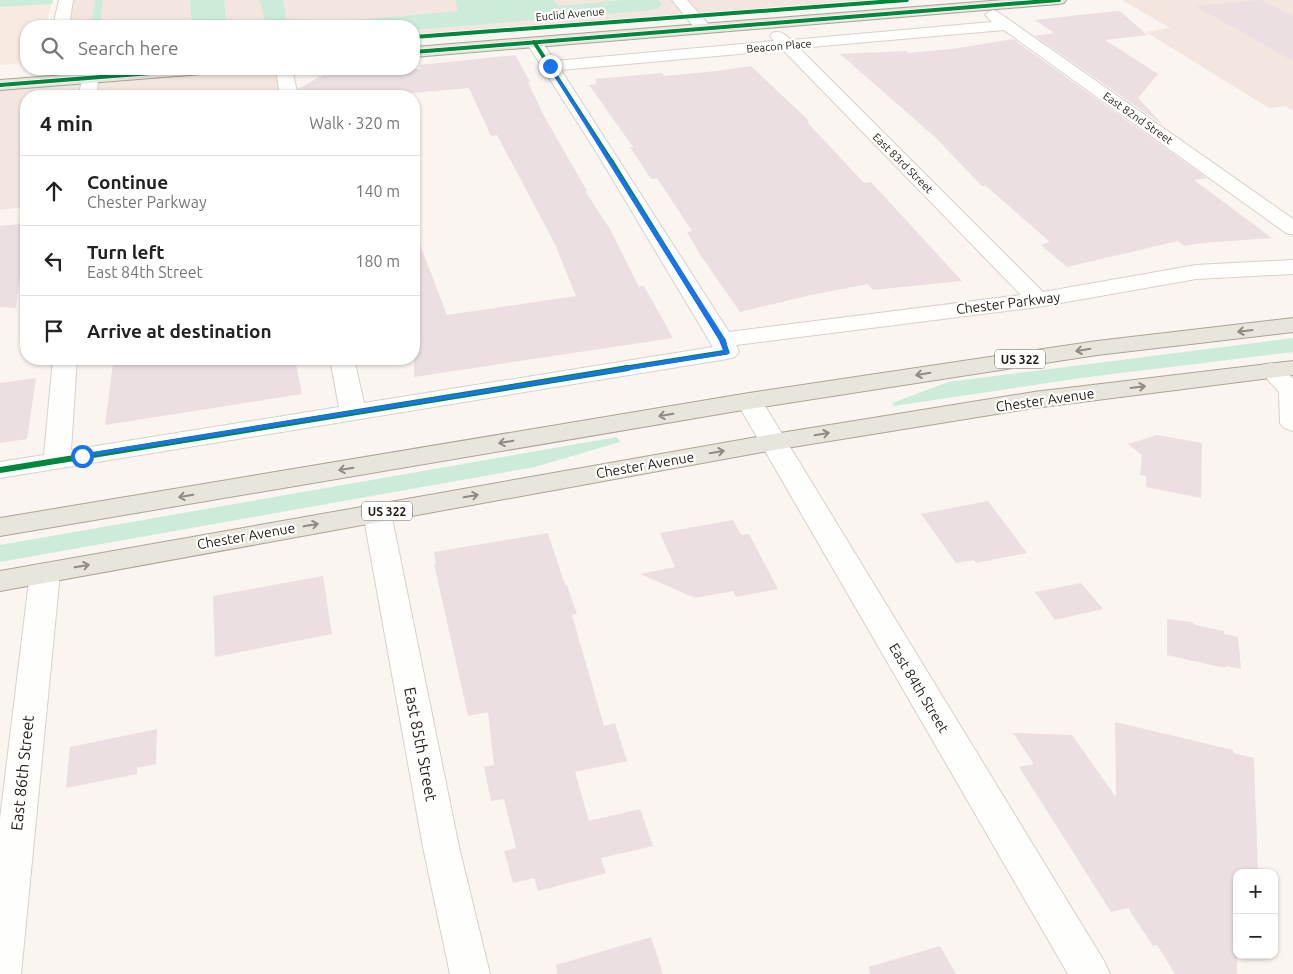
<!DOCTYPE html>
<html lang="en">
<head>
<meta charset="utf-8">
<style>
	:root { --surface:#fff; --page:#f2f2f2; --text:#222; --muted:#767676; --line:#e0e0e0 }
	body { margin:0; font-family:Ubuntu,sans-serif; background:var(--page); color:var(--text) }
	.controls { position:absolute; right:15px; bottom:15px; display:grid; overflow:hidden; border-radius:10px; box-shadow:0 1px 4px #0004 }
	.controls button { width:45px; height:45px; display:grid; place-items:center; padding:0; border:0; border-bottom:1px solid var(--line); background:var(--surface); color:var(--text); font:25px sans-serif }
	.stop { position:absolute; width:15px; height:15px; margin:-11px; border:4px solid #1a73e8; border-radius:50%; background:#fff }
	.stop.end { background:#1a73e8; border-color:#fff; box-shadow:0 1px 5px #0008 }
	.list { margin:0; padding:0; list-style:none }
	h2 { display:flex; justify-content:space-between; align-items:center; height:65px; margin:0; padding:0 20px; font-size:21px }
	h2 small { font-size:16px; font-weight:400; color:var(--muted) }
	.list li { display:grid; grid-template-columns:32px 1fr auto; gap:15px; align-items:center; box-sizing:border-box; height:70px; padding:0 20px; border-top:1px solid var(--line) }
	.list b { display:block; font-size:19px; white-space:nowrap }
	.list p { margin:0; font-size:16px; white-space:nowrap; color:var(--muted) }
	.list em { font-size:16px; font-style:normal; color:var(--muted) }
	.icon { flex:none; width:28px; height:28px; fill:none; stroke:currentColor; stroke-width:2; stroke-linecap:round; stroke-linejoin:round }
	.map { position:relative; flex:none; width:1293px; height:974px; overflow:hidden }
	.search { position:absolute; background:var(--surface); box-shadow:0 1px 4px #0004; left:20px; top:20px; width:400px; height:55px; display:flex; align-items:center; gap:12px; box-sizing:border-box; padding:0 18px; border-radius:20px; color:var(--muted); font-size:19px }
	.panel { position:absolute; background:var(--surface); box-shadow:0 1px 4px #0004; left:20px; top:90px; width:400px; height:275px; border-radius:20px }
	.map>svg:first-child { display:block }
</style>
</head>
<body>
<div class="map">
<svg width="1293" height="974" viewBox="0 0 1293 974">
	<rect width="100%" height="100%" fill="#faf5f0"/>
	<g fill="#f3e6df">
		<path d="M66,0H906L661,17L414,37V26H61Z"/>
		<path d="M1122,0H1293V111L1285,106L1269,108L1146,32L1170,28Z"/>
		<path d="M202,69H284L289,96H26V207L0,210V85Z"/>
	</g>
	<path fill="#f8eae0" d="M0,0H53L45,26H26V63L0,65Z"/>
	<g fill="#ccecd9">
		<path d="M0,0H53L52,4L0,7Z"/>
		<path d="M95,0H103L100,26H91Z"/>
		<path d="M190,0H224L226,26H189L192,25Z"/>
		<path d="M260,0H283L286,19L311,20L312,24L458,11L455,0H554L559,6L624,0H658L661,3L660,8L643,11L414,30V26H266Z"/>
		<path d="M1293,338V352L1081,378L894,406L892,403L948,382Z"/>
		<path d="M617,437L620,442L535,467L0,562V545Z"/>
	</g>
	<g fill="#ebdfe2">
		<path d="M1261,0L1293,16V61L1195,6Z"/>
		<path d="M1116,11H1120L1147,35L1105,40L1158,74L1138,98L1163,125L1035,36L1054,33L1035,20Z"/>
		<path d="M1013,39L1207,178L1194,180L1272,238L1202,243L1184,246L1178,241L1067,267L1041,245L1050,242L986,186H982L935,137L840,54L906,51L908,53L952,49Z"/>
		<path d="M515,55L530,81L528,82L544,116L587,191H585L610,229L639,287L644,286L673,338L414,377V234H416L447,315L576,296L555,244L497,135L491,136L469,88L378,96H300L298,89L328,72L355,69H421L419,65Z"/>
		<path d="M751,66L809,121L807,122L864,183L871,182L962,281L873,290L868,284L811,295L740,312L699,253L687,232L692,231L657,178L651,179L630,147H633L589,85L597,84L595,79L662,73L664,76L717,71Z"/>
		<path d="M26,223L16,308L0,307V226Z"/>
		<path d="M148,359H295L302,394L105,425L113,363Z"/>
		<path d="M36,378L27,439L0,443V383Z"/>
		<path d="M1157,435L1202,443L1201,498L1146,487V476L1140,475L1142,455L1128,444Z"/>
		<path d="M988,501L1027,553L976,563L974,560L956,563L921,514Z"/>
		<path d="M733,520L741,535L749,534L778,589L736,597L733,591L695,598L640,574L675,567L660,533Z"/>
		<path d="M548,533L565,585H567L577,614L572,615L604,726L615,723L627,761L575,772L589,821L640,809L653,846L601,858L606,873L538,891L534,878L513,883L504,851L516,848L504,799L491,801L484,767L494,765L488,712L468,716L434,564L436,563L434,552Z"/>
		<path d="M323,576L332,634L215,657L213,596Z"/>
		<path d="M1081,583L1103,609L1055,620L1035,592Z"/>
		<path d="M1167,619L1192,622L1195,625L1224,631V634L1238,637L1241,669L1226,666L1225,668L1167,655Z"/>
		<path d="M1115,722L1233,750V753L1254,758L1258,873H1237V974H1175L1157,945L1153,946L1128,908L1111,912L1019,767L1034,764L1013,733L1072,735L1116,797Z"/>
		<path d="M157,729L156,764L137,768V774L66,788L70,747Z"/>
		<path d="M651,937L663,974H557L556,965Z"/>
		<path d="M940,946L956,974H870L869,967Z"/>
	</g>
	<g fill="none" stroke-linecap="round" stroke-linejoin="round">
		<defs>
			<g id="street">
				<path d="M59,0H73L69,26H53Z"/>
				<path d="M993,10L998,12L1293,219V235L1286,233L1004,30L799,48L1043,292L1196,265L1293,260V274L1196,279L1038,307L736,345L739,352L735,357L727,359L0,478V462L44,455L53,359H77L71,450L339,407L330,359H354L364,403L713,347L597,153L526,42L528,39H540L555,61L774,41L770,36L772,33C781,30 784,34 791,40L992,22L985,15L988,12ZM783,50L1021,295L729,332L561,70Z"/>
				<path d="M276,69H292L298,96H280Z"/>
				<path d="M90,73L96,74L98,78L97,96H79L82,78L84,74Z"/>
				<path d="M1271,363L1280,365L1293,379V431L1284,428L1280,423L1279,392L1259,370L1262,365Z"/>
				<path d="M749,393L758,396L762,401L1104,961L1110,974H1068L736,401L740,396Z"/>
				<path d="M377,504L387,507L391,513L459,847L490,974H450L423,847L363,513L367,507Z"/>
				<path d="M45,563L56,566L60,573L21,974H0V819L30,573L34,566Z"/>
			</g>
			<path id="secondary" d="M672,0H687L710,26L712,29L710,32H698Z"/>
			<g id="primary">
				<path d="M1003,0H1066L1064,3L1059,4L414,57V47Z"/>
				<path d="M142,69H210L208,73L202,74L0,90V80Z"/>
				<path d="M1293,318V332L1097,355L749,409L0,536V518L749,393L1097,341Z"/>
				<path d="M1293,361V375L1034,408L774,450L0,591V571L774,434L1034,392Z"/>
			</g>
		</defs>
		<use href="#street" stroke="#d8d1ca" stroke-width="2"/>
		<use href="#secondary" stroke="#d8d1ca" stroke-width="2"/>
		<use href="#primary" stroke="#aca495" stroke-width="2"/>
		<use href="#street" fill="#fefefd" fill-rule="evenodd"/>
		<use href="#secondary" fill="#fefefd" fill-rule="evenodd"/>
		<use href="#primary" fill="#e8e5dd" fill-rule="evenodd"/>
		<defs>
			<g id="cycleway-far2">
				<path d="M414,37L907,0"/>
				<path d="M534,42L612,162"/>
				<path d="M414,52L1059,0"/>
				<path d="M0,85L202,69"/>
			</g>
			<path id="cycleway-far1" d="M611,161L722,340L727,352L620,369"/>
			<path id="cycleway" d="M0,470L628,368"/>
		</defs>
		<use href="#cycleway-far2" stroke="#fff" stroke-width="5.5"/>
		<use href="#cycleway-far1" stroke="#fff" stroke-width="8"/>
		<use href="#cycleway" stroke="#fff" stroke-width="9"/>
		<use href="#cycleway-far2" stroke="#00873e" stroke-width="4"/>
		<use href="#cycleway-far1" stroke="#00873e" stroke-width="5"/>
		<use href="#cycleway" stroke="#00873e" stroke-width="6"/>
	</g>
	<defs><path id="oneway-shaft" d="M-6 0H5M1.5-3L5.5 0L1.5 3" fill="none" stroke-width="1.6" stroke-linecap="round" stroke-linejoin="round" transform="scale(1.25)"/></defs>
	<g stroke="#908b82">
		<use href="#oneway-shaft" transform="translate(1245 331) rotate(173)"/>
		<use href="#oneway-shaft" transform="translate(1083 350) rotate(171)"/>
		<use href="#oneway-shaft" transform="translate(923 374) rotate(171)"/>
		<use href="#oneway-shaft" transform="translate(1138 387) rotate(-7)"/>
		<use href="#oneway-shaft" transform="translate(666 415) rotate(170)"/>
		<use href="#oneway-shaft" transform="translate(822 434) rotate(-9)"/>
		<use href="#oneway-shaft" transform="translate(506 442) rotate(170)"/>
		<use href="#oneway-shaft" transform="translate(717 452) rotate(-10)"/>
		<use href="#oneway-shaft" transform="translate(346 469) rotate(170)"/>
		<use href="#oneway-shaft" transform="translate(186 496) rotate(170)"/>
		<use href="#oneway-shaft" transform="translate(471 496) rotate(-10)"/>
		<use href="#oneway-shaft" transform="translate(311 525) rotate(-10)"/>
		<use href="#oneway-shaft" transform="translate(82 566) rotate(-10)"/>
	</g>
	<path fill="#1a73e8" d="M550,64L726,340L729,354L79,458V455L82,454L723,351L719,340L548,66Z"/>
	<g text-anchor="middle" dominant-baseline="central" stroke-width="4.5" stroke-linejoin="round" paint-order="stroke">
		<g font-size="11" fill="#241c13" stroke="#fff">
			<text transform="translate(570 14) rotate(-5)">Euclid Avenue</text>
			<text transform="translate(779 46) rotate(-5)">Beacon Place</text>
			<text transform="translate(1138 118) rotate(35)">East 82nd Street</text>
			<text transform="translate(903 163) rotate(45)">East 83rd Street</text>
		</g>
		<g fill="#fff" stroke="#66605a" stroke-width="1">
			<rect x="995" y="349.5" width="50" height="19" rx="4"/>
			<rect x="362" y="501.5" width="50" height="19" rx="4"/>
		</g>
		<g font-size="12" font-weight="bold" fill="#241c13">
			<text x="1020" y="359">US 322</text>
			<text x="387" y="511">US 322</text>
		</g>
		<g font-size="14" fill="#241c13" stroke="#fff">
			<text transform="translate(1008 303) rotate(-7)">Chester Parkway</text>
			<text transform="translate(1045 400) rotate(-8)">Chester Avenue</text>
			<text transform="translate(645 465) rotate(-10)">Chester Avenue</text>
			<text transform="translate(246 536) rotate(-10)">Chester Avenue</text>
			<text transform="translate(919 688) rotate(59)">East 84th Street</text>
		</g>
		<g font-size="16" fill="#241c13" stroke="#fff">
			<text transform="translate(421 744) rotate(79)">East 85th Street</text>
			<text transform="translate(22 773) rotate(-84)">East 86th Street</text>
		</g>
	</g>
</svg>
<div class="controls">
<button>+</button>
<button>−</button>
</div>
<div class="stop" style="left:82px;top:456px"></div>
<div class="stop end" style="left:550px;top:66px"></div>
<div class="search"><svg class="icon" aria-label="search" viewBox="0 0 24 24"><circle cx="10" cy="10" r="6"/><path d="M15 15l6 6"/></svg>Search here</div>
<section class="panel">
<h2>4 min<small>Walk · 320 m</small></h2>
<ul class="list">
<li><svg class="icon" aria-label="ahead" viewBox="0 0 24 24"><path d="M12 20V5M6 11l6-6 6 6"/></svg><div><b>Continue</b><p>Chester Parkway</p></div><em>140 m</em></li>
<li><svg class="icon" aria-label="left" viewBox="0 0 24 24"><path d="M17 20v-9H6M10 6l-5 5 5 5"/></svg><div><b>Turn left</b><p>East 84th Street</p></div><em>180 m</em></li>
<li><svg class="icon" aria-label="arrive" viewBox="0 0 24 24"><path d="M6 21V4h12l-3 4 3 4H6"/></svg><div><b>Arrive at destination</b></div></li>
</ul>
</section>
</div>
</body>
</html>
